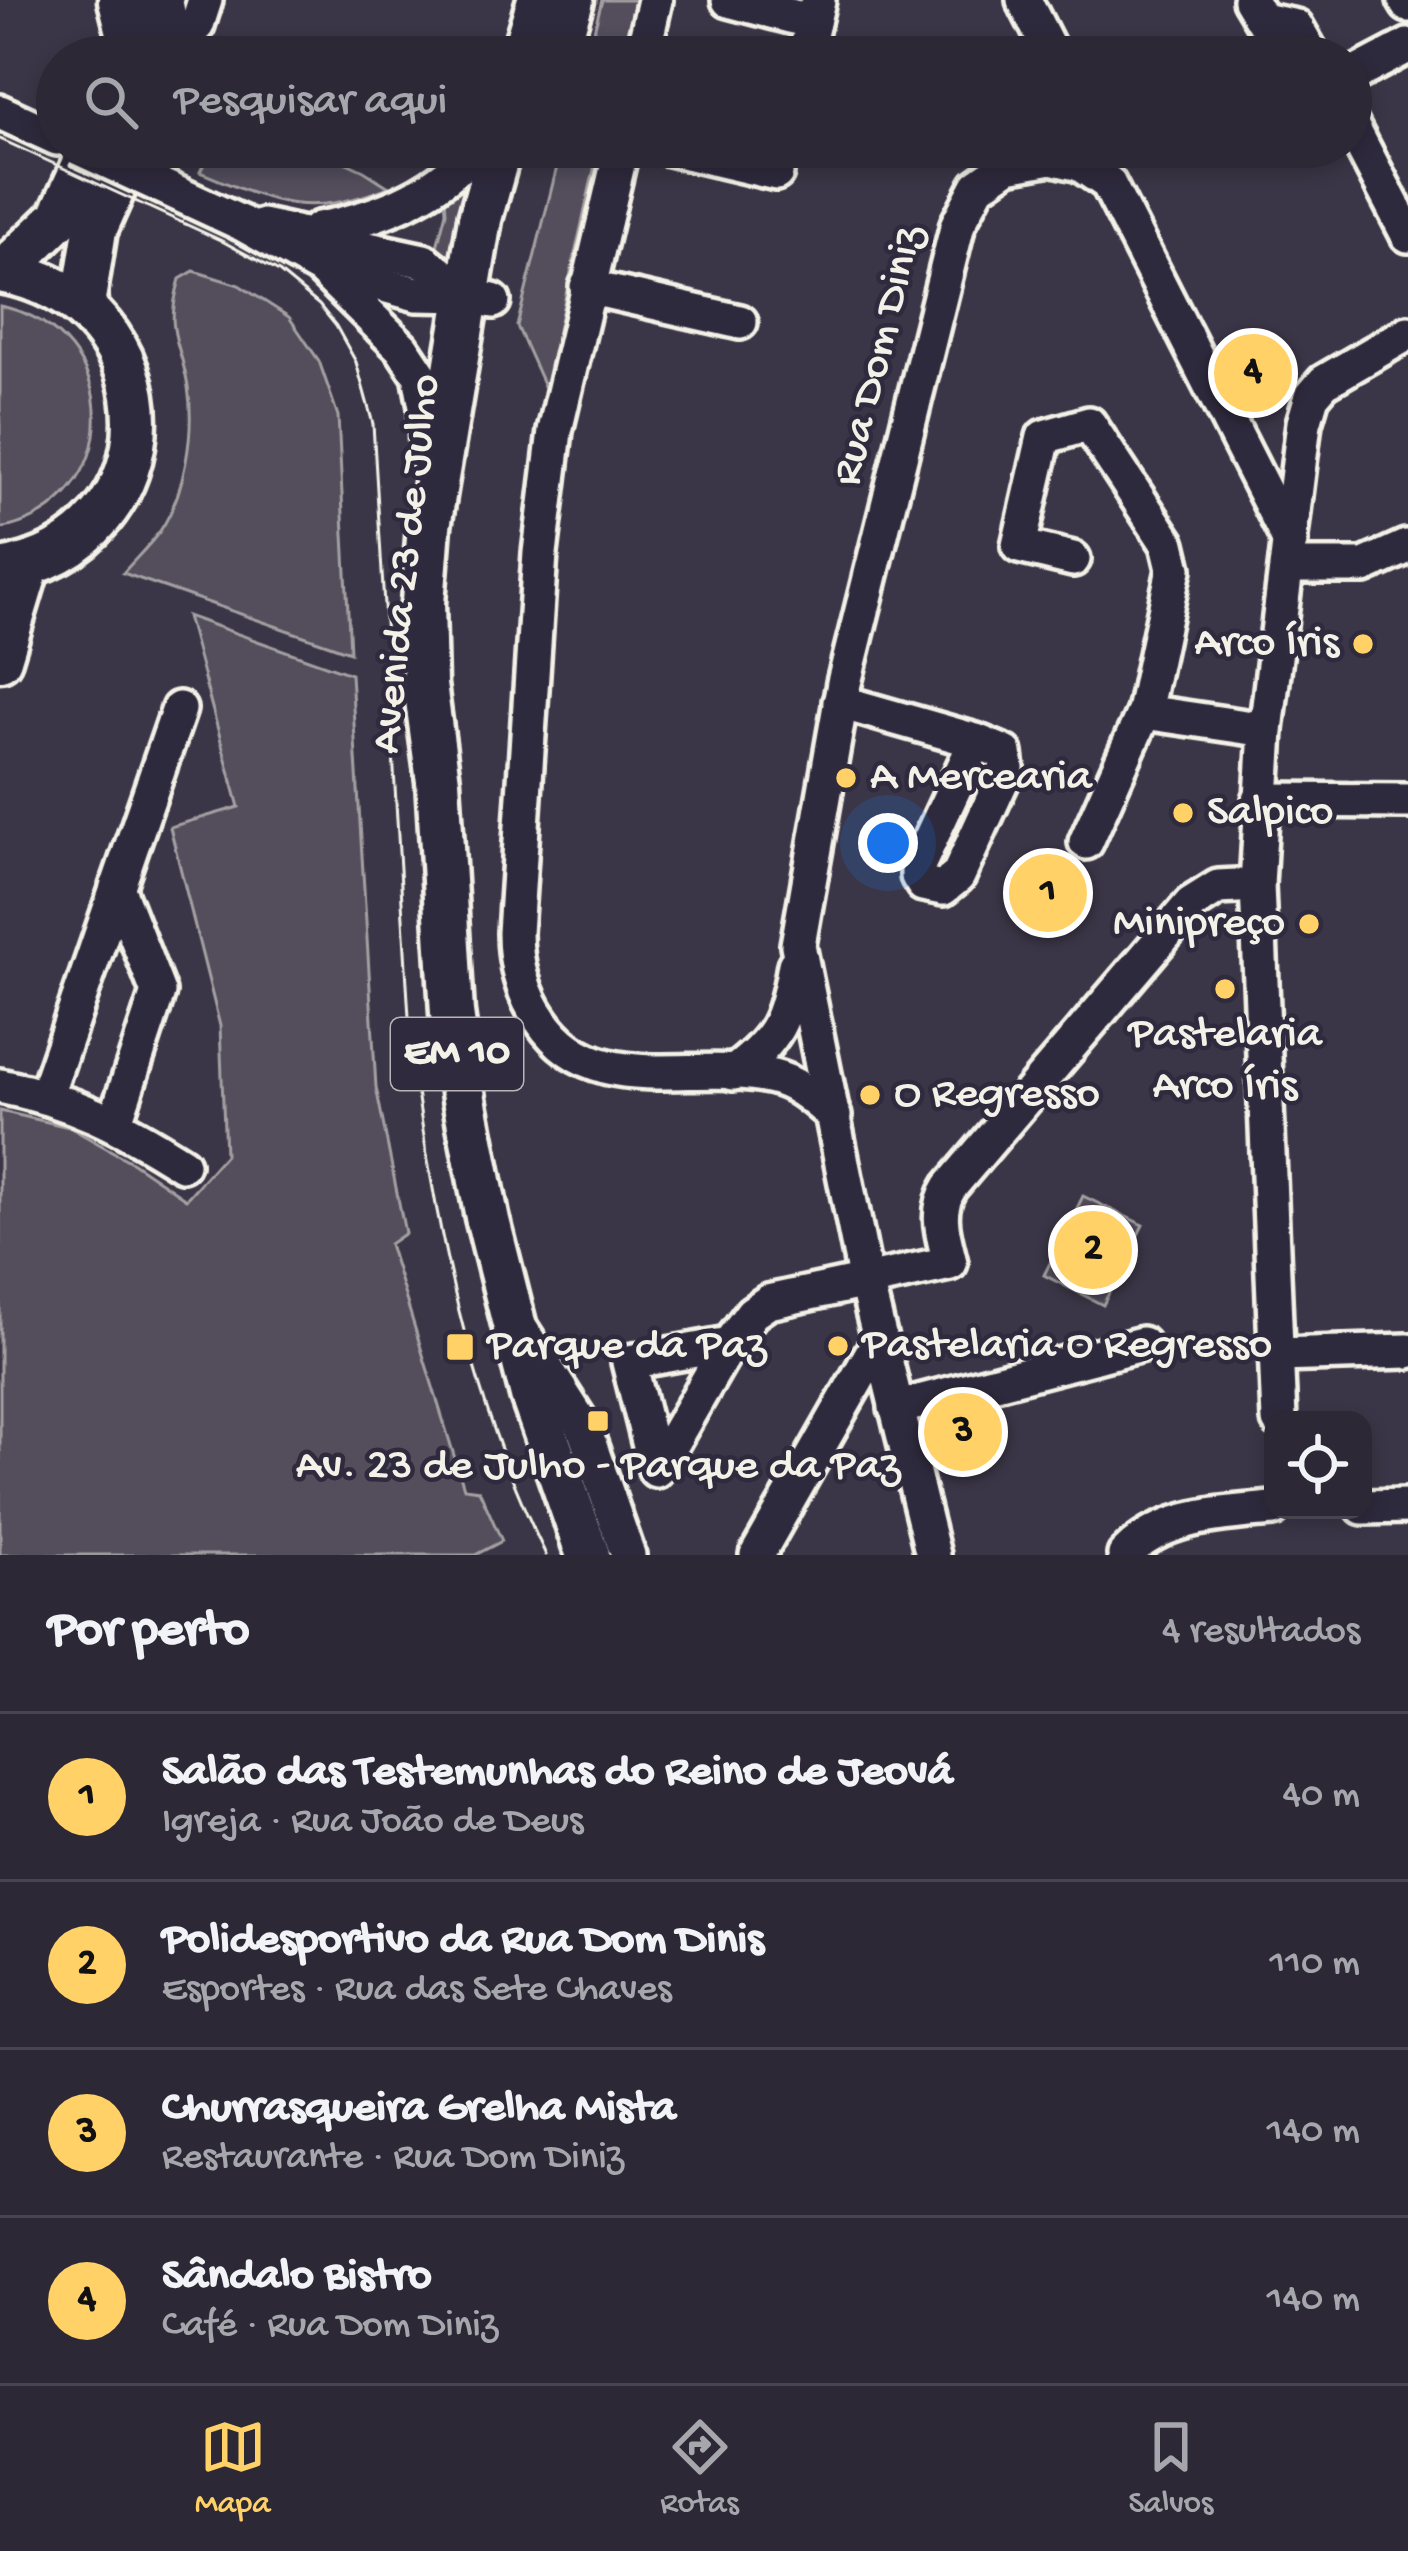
<!DOCTYPE html>
<html lang="pt">
<head>
<meta charset="utf-8">
<style>
	:root { --surface:#2c2835; --page:#383441; --text:#f1f3f6; --muted:#a6a6ad; --line:#484450; --accent:#ffd166 }
	body { margin:0; font-family:"Gochi Hand",sans-serif; background:var(--page); color:var(--text) }
	.controls { position:absolute; right:36px; bottom:36px; display:grid; overflow:hidden; border-radius:24px; box-shadow:0 6px 18px #0003 }
	.controls button { width:108px; height:108px; display:grid; place-items:center; padding:0; border:0; border-bottom:3px solid var(--line); background:var(--surface); color:var(--text); font:60px sans-serif }
	.you { position:absolute; left:888px; top:843px; width:42px; height:42px; margin:-30px; border:9px solid #fff; border-radius:50%; background:#1a73e8; box-shadow:0 0 0 18px #1a73e833 }
	.badge { display:grid; place-items:center; width:78px; height:78px; border-radius:50%; background:var(--accent); color:#111; font-size:39px; font-weight:700 }
	.pin { position:absolute; translate:-50% -50%; border:6px solid #fff; box-shadow:0 3px 12px #0006 }
	.list { margin:0; padding:0; list-style:none }
	h2 { display:flex; justify-content:space-between; align-items:center; height:156px; margin:0; padding:0 48px; font-size:51px }
	h2 small { font-size:39px; font-weight:400; color:var(--muted) }
	.list li { display:grid; grid-template-columns:78px 1fr auto; gap:36px; align-items:center; box-sizing:border-box; height:168px; padding:0 48px; border-top:3px solid var(--line) }
	.list b { display:block; font-size:45px; white-space:nowrap }
	.list p { margin:0; font-size:39px; white-space:nowrap; color:var(--muted) }
	.list em { font-size:39px; font-style:normal; color:var(--muted) }
	.icon { flex:none; width:66px; height:66px; fill:none; stroke:currentColor; stroke-width:2; stroke-linecap:round; stroke-linejoin:round }
	.map { position:relative; flex:none; width:1408px; height:1555px; overflow:hidden }
	.search { position:absolute; background:var(--surface); box-shadow:0 6px 18px #0003; left:36px; right:36px; top:36px; height:132px; display:flex; align-items:center; gap:30px; box-sizing:border-box; padding:0 42px; border-radius:66px; color:var(--muted); font-size:45px }
	.sheet { height:828px; background:var(--surface) }
	nav { display:flex; justify-content:space-around; align-items:center; box-sizing:border-box; height:168px; border-top:3px solid var(--line); background:var(--surface); font-size:33px; color:var(--muted) }
	nav a { display:grid; justify-items:center; gap:6px }
	nav .on { color:var(--accent) }
	.map>svg:first-child { display:block }
</style>
</head>
<body>
<div class="map">
<svg width="1408" height="1555" viewBox="0 0 1408 1555">
	<rect width="100%" height="100%" fill="#3b3647"/>
	<filter id="ink" filterUnits="userSpaceOnUse"><feTurbulence type="fractalNoise" baseFrequency=".00833" numOctaves="2"/><feDisplacementMap in="SourceGraphic" scale="24" xChannelSelector="R" yChannelSelector="G"/><feConvolveMatrix kernelMatrix="1 2 1 2 8 2 1 2 1" color-interpolation-filters="sRGB"/></filter>
	<g filter="url(#ink)">
		<g fill="#534e5c" stroke="#a4a0a2" stroke-width="3">
			<path d="M602,0H635L621,57H587Z"/>
			<path d="M212,147H312L364,171L389,187C308,219 276,204 200,172Z"/>
			<path d="M562,147H599L545,388L517,326Z"/>
			<path d="M478,164L465,266L434,258L446,212L445,196Z"/>
			<path d="M194,271L239,285L289,317L319,361L338,416L350,652L123,573C135,559 149,546 160,531C185,494 195,431 188,387C180,337 164,334 180,279Z"/>
			<path d="M0,306C127,332 127,504 0,529Z"/>
			<path d="M187,616L351,674L376,1087L405,1233L389,1244L464,1488L479,1490L502,1541L475,1555H0V1111L69,1127L133,1163L186,1199L225,1155L220,1026L170,827L239,807Z"/>
			<path d="M1083,1196L1143,1225L1103,1305L1044,1275Z"/>
		</g>
		<g fill="none" stroke-linecap="round" stroke-linejoin="round">
			<defs>
				<g id="minor">
					<path d="M729,0L813,22"/>
					<path d="M1024,0L1053,57"/>
					<path d="M1250,0L1262,20L1296,27L1313,57"/>
					<path d="M1405,0L1408,5"/>
					<path d="M168,48L197,25L205,0"/>
					<path d="M642,57L655,0"/>
					<path d="M805,57L818,0"/>
					<path d="M1351,76L1408,46"/>
					<path d="M0,112L57,138"/>
					<path d="M1351,125L1408,235"/>
					<path d="M622,147L555,431L540,553L515,933C515,963 523,995 541,1020C595,1102 694,1057 773,1077C798,1083 815,1100 834,1116"/>
					<path d="M665,147L776,173"/>
					<path d="M241,223L321,268L402,348L420,375L426,407L427,458"/>
					<path d="M263,226L424,261L467,295"/>
					<path d="M319,229C378,218 437,195 477,147"/>
					<path d="M328,270L417,294L467,295L493,301"/>
					<path d="M587,287L740,322"/>
					<path d="M1073,559L1019,546L1044,437L1089,424L1168,544L1174,569L1144,712L1086,842"/>
					<path d="M1287,566H1364L1406,547"/>
					<path d="M840,702L976,741L918,866V876L923,884L943,888L958,876L1007,769L1005,753L976,741"/>
					<path d="M1144,712L1266,730"/>
					<path d="M1260,800L1408,801"/>
					<path d="M733,1073C778,1039 786,1020 795,965"/>
					<path d="M0,1086C74,1101 119,1124 182,1164"/>
					<path d="M46,1095L179,709"/>
					<path d="M115,1122L158,992L117,887"/>
					<path d="M522,1331L583,1426L628,1555"/>
					<path d="M729,1344L656,1470L629,1362L729,1344L752,1313L768,1302L950,1263C944,1237 934,1212 950,1187L1191,904L1218,887L1257,885"/>
					<path d="M1278,1355L1408,1351"/>
					<path d="M896,1408L1142,1344"/>
					<path d="M1279,1420L1257,885L1266,730L1304,423L1312,396L1324,382L1408,333"/>
					<path d="M1363,1507L1408,1506"/>
					<path d="M757,1555L879,1341"/>
					<path d="M933,1555L866,1282L798,945L844,683L958,224L978,186L1008,165L1051,157L1080,164L1108,183L1290,542"/>
					<path d="M1125,1555C1163,1515 1221,1514 1273,1509"/>
				</g>
				<g id="major">
					<path d="M120,0L129,36L127,57"/>
					<path d="M161,0L168,35L166,57"/>
					<path d="M522,57L539,0"/>
					<path d="M555,57L572,0"/>
					<path d="M500,147L480,219L429,526L423,603L425,685L438,781L452,1013L464,1099L487,1217L532,1395L588,1555"/>
					<path d="M0,271C180,301 180,542 0,571"/>
					<path d="M4,271L60,217L92,147"/>
					<path d="M83,305L95,230L132,147"/>
					<path d="M0,659L28,566"/>
				</g>
			</defs>
			<use href="#minor" stroke="#f4f1e8" stroke-width="42"/>
			<use href="#major" stroke="#f4f1e8" stroke-width="51"/>
			<use href="#minor" stroke="#2f2a3d" stroke-width="33"/>
			<use href="#major" stroke="#2f2a3d" stroke-width="42"/>
			<path stroke="#f4f1e8" stroke-width="3" d="M0,139L220,240L279,272L319,305L336,326L356,362L373,424L411,1050C435,1224 468,1396 546,1555"/>
			<defs>
				<path id="minor-bridge" d="M77,147L241,223"/>
			</defs>
			<use href="#minor-bridge" stroke="#f4f1e8" stroke-width="42" stroke-linecap="butt"/>
			<use href="#minor-bridge" stroke="#2f2a3d" stroke-width="33"/>
		</g>
	</g>
	<g fill="#ffd166" stroke="#2f2a3d" stroke-width="4.5">
		<circle cx="1363" cy="644" r="12"/>
		<circle cx="846" cy="778" r="12"/>
		<circle cx="1183" cy="813" r="12"/>
		<circle cx="1309" cy="924" r="12"/>
		<circle cx="1225" cy="989" r="12"/>
		<circle cx="870" cy="1095" r="12"/>
		<circle cx="838" cy="1346" r="12"/>
		<rect x="445" y="1332" width="30" height="30" rx="6"/>
		<rect x="586" y="1409" width="24" height="24" rx="6"/>
	</g>
	<g text-anchor="middle" dominant-baseline="central" stroke-width="9" stroke-linejoin="round" paint-order="stroke">
		<rect fill="#2f2a3d" stroke="#b9b5b5" stroke-width="3" x="391" y="1018" width="132" height="72" rx="9"/>
		<g font-size="42" font-weight="bold" fill="#f4f1e8">
			<text x="457" y="1054">EM 10</text>
		</g>
		<g font-size="45" fill="#f4f1e8" stroke="#2f2a3d">
			<text transform="translate(880 356) rotate(-76)">Rua Dom Diniz</text>
			<text transform="translate(408 564) rotate(-84)">Avenida 23 de Julho</text>
		</g>
		<g font-size="45" fill="#f4f1e8" stroke="#2f2a3d" text-anchor="start">
			<text x="1339" y="644" text-anchor="end">Arco Íris</text>
			<text x="870" y="778">A Mercearia</text>
			<text x="1207" y="813">Salpico</text>
			<text x="1285" y="924" text-anchor="end">Minipreço</text>
			<text x="1225" y="1035" text-anchor="middle">Pastelaria<tspan x="1225" dy="52">Arco Íris</tspan></text>
			<text x="894" y="1095">O Regresso</text>
			<text x="862" y="1346">Pastelaria O Regresso</text>
			<text x="487" y="1347">Parque da Paz</text>
			<text x="598" y="1467" text-anchor="middle">Av. 23 de Julho - Parque da Paz</text>
		</g>
	</g>
</svg>
<div class="controls">
<button><svg class="icon" aria-label="locate" viewBox="0 0 24 24"><circle cx="12" cy="12" r="6"/><path d="M12 2v4M12 18v4M2 12h4M18 12h4"/></svg></button>
</div>
<div class="you"></div>
<div class="pin badge" style="left:1048px;top:893px">1</div>
<div class="pin badge" style="left:1093px;top:1250px">2</div>
<div class="pin badge" style="left:963px;top:1432px">3</div>
<div class="pin badge" style="left:1253px;top:373px">4</div>
<div class="search"><svg class="icon" aria-label="search" viewBox="0 0 24 24"><circle cx="10" cy="10" r="6"/><path d="M15 15l6 6"/></svg>Pesquisar aqui</div>
</div>
<section class="sheet">
<h2>Por perto<small>4 resultados</small></h2>
<ul class="list">
<li><span class="badge">1</span><div><b>Salão das Testemunhas do Reino de Jeová</b><p>Igreja · Rua João de Deus</p></div><em>40 m</em></li>
<li><span class="badge">2</span><div><b>Polidesportivo da Rua Dom Dinis</b><p>Esportes · Rua das Sete Chaves</p></div><em>110 m</em></li>
<li><span class="badge">3</span><div><b>Churrasqueira Grelha Mista</b><p>Restaurante · Rua Dom Diniz</p></div><em>140 m</em></li>
<li><span class="badge">4</span><div><b>Sândalo Bistro</b><p>Café · Rua Dom Diniz</p></div><em>140 m</em></li>
</ul>
</section>
<nav>
<a class="on"><svg class="icon" aria-label="map" viewBox="0 0 24 24"><path d="M3 6l6-2 6 2 6-2v14l-6 2-6-2-6 2zM9 4v14M15 6v14"/></svg>Mapa</a>
<a><svg class="icon" aria-label="directions" viewBox="0 0 24 24"><path d="M12 3l9 9-9 9-9-9zM9 14v-3h6M13 9l2 2-2 2"/></svg>Rotas</a>
<a><svg class="icon" aria-label="saved" viewBox="0 0 24 24"><path d="M7 4h10v16l-5-4-5 4z"/></svg>Salvos</a>
</nav>
</body>
</html>
